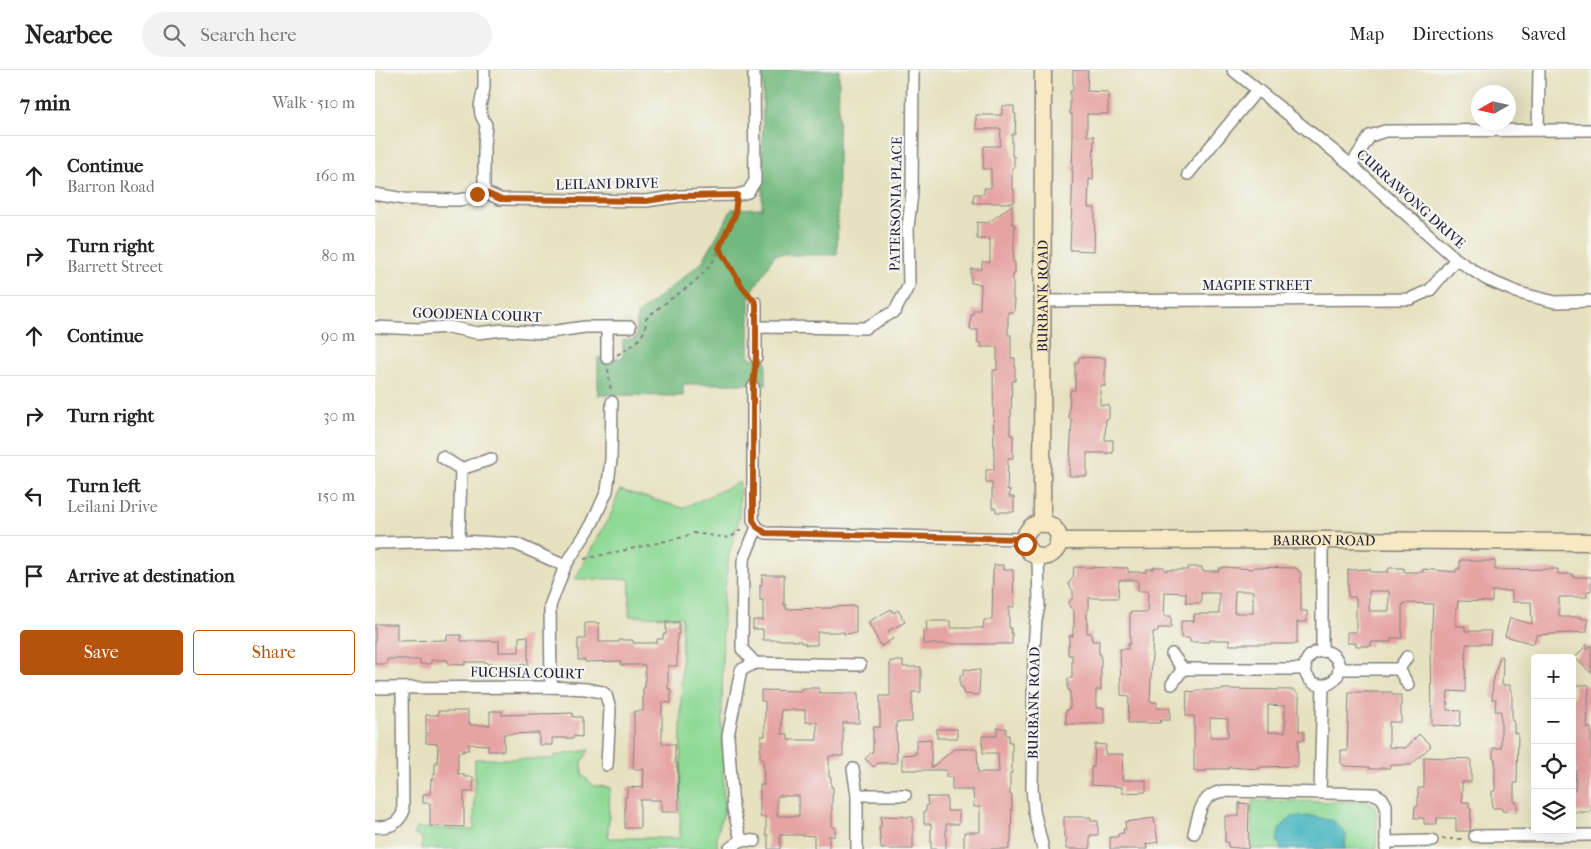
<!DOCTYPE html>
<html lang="en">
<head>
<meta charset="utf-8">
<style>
	:root { --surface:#fff; --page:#f2f2f2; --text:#222; --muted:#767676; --line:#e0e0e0; --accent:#b45309 }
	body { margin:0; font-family:"IM FELL French Canon",serif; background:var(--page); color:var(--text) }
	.controls { position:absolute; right:15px; bottom:15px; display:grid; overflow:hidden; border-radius:5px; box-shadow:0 5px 20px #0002 }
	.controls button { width:45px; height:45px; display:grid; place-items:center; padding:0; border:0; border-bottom:1px solid var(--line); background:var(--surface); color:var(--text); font:25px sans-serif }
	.compass { position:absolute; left:1096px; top:15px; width:45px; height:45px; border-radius:50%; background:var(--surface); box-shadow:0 5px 20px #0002; rotate:261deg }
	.stop { position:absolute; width:15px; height:15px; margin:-11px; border:4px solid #b45309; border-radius:50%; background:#fff }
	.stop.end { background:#b45309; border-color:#fff; box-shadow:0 1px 5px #0008 }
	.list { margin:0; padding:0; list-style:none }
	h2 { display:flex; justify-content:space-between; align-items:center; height:65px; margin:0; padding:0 20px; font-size:21px }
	h2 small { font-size:16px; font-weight:400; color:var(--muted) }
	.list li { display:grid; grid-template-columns:32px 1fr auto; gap:15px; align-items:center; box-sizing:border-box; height:80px; padding:0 20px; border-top:1px solid var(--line) }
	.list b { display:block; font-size:19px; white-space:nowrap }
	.list p { margin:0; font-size:16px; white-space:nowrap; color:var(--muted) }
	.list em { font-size:16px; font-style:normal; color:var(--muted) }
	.actions { display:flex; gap:10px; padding:15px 20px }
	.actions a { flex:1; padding:11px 0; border:1px solid var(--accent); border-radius:5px; text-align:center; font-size:18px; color:var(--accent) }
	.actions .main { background:var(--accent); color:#fff }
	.icon { flex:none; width:28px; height:28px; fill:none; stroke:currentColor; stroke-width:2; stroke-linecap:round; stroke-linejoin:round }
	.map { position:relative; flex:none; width:1216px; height:779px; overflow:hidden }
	header { display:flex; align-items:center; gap:30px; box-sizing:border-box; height:70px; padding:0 25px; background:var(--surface); border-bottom:1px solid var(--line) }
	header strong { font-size:24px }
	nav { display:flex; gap:28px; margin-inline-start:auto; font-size:18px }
	.search { width:350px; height:45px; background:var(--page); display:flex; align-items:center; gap:12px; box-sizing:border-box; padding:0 18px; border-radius:28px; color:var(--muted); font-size:19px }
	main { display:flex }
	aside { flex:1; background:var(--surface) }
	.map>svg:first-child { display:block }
</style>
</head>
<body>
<header>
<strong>Nearbee</strong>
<div class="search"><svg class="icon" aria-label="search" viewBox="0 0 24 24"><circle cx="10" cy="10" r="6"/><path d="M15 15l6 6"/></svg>Search here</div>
<nav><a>Map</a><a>Directions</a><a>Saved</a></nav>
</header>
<main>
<aside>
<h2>7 min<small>Walk · 510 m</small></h2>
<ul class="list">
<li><svg class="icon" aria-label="ahead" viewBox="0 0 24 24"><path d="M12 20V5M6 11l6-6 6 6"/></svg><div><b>Continue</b><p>Barron Road</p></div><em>160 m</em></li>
<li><svg class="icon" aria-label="right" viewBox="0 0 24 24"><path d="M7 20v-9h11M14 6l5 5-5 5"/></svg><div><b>Turn right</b><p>Barrett Street</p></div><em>80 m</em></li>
<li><svg class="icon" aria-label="ahead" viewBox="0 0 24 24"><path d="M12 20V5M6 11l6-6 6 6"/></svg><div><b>Continue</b></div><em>90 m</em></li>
<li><svg class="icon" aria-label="right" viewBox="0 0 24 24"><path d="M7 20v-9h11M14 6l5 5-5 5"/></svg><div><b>Turn right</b></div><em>30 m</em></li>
<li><svg class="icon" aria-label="left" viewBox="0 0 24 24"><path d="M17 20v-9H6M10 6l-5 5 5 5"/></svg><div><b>Turn left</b><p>Leilani Drive</p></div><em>150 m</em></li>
<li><svg class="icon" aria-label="arrive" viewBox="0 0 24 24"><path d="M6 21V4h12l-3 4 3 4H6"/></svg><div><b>Arrive at destination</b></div></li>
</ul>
<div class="actions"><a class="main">Save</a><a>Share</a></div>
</aside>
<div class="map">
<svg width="1216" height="779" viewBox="0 0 1216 779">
	<rect width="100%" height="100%" fill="#f6f6f2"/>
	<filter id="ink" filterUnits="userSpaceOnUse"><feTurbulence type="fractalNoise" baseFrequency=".02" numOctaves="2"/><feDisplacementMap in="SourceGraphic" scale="10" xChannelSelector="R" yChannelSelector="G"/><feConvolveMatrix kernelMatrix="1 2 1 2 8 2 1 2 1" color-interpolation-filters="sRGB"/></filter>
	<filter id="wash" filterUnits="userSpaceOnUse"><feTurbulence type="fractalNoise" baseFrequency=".0096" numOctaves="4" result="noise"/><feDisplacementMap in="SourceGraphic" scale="20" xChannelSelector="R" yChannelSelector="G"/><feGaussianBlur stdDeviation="1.12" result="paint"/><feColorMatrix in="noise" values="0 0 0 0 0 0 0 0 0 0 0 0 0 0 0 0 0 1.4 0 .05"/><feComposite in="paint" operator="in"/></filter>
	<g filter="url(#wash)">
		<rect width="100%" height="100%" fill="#e6e1bf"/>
		<g fill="#8ed995" stroke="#587e68">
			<path d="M365,412L364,450L354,484L348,532L347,655L349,742L342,764V779H47V767L39,765L41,758L99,760L100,689H179V686L214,680L207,692V705L219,716L235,717L233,768H305L307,547L254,546L255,509H200L236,444L245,420L308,438Z"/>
			<path d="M877,731L991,732L999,735L1002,744L1001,779H877Z"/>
		</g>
		<path fill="#72b97e" stroke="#4a6e5c" d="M388,0H464L462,185H400L378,220L377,226L374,227V288L391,289V314H308V326L223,325V288H248V270L261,269L262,245L327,192L357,139L387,138Z"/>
		<path fill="#45b4bf" stroke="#346b7d" d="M937,746L959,751L971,764L970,779H907L902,771L905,758L916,747Z"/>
		<g id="blocks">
			<g fill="#e5a3a2" fill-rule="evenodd">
				<path d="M698,0H713L712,21L733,22V44H712V66H719L718,110L714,109L713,138H720L719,181L695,180L698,101H697L698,67H697V44H695V21H698Z"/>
				<path d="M627,36H639V44H641L640,64H637V86H639V98H637V119H639V133H598L599,124H609V118H616V99H608L609,76H625L626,59H601V45H627Z"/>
				<path d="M637,135V154H640L638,192H640V204H638V230H640L639,242H633V265H636V288H640V311H637L636,347L635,346V365H638V388H633L632,420H635L634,427H639V442H621V438H617V412H611V400H619L618,300H622V277H606V273H603V260H595L596,245H598V240H605L606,214L596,213V199H607V192H615V169H602V152L613,153Z"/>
				<path d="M704,287L730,288V316H725V335H734V349H731L730,370H738V383H712V406H694L697,349H694L695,320H700V293H703Z"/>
				<path d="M1085,490H1095V491H1120V500L1183,499V504H1198V507H1216V521H1212V527H1184V547H1207V549H1213L1212,562L1161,565L1159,574L1130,566L1135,548L1157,554L1156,532H1137V521H1117V532L1083,531L1082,538H1081V556H1090V561H1116L1115,574H1091L1090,622L1073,621L1072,640L1086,641L1085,656L1057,655L1056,570L1058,534L1029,533V535H1027V568H1016V572H996V576H981V573H972V562H981V530L980,527H973V500L995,499V502H1013L1014,498H1029V502H1048V499L1081,502V499H1085ZM994,521H1014V541H994Z"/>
				<path d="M619,495H628V500H638L639,537H634V558H636V563H637V574H548V561H552L551,551H575V558H608L609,550H617L618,500H619Z"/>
				<path d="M699,497L753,498V502H771V499H779V497H789V500H813V497H827V501H844V498H848V497L878,499L879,497L921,498L926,503V541H932V552H922V574H864V575H854V570H834V572H815V568H806V551H819V544H844V523H826V533H811V523L790,522L789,546H796V558H783V562H778L775,632H782V638H795V650H786L785,653H753L754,626L746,625L745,579H753V574H755V542H772L773,521H763V510H744L743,528H714V539H712V563H716L717,571H724V584H726V620H721V638H729V654H691V640H693V638H695V620H693V608H697V585H693V576H694V566H698V557H699V542L694,536V532L698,528V521L694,515V512L698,508ZM860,521H878V543H859Z"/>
				<path d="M387,505H409V535L411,534V539L457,538V537L481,536V563L469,564V562H442V575H430V573H426V571H418V570H388V559H378V550H388V530H385V515H387Z"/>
				<path d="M516,539L518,543L523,540L530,552L513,561L518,569L506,576L493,552Z"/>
				<path d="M291,552H304V564H302V596H293V619H296V633L287,632V672L288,674H300V693H303L304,742H286V730H265V758H250V727H252V717L268,718L269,699H258L259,672V641H268V618H270V595H246V591L210,592V590H203V569H210V553H224V572H244V570H258V573H282V569H288V564H291Z"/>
				<path d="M0,554H22V571L72,570V565H86V571H124V582H144V567L153,566V595L112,594V592H90V595L73,594V590H56V594H45V590H33V589H12V594H0Z"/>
				<path d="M1212,574V579L1216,575V603L1200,588Z"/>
				<path d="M1125,586L1128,587L1127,615H1135V620L1137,621V651H1139V663H1143L1142,713H1139V732H1142V742L1127,741V738H1117V721H1120V689H1118V678H1126V641H1120L1121,629H1117L1118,612Z"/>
				<path d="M515,591H528V597H546V622H537V652H521L522,693H503L499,697L490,689L498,681V657H505V626H515Z"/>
				<path d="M589,599L605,600L604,625L588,624V617H585V605H589Z"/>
				<path d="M1199,615H1214L1212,658H1216V742H1197V721H1200L1201,700H1197V627H1199Z"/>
				<path d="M430,618H444V623H483L484,653H468V686H454V707H456V717H458V725H457V757H460V766H454V779H439V766L427,765H405V779H393V765H391V747H385V715H389L388,689H385V678H386V666H390V631H386V620L426,621V619ZM406,640H430V652H442V670H413V664H407ZM402,726H424V746H402Z"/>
				<path d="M848,619L919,620L924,626V661H929V670H923V696L885,697V699L854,697V699H832V701H819V646H811L812,621L821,622V620H848ZM893,635L910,636V662H893ZM835,648L853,649V667H835Z"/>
				<path d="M974,622H1017V625H1026V652H1014V677L1031,678L1044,664L1056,676L1036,695H1015V698H1005V699H994V697L969,696L966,693V680L972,681Z"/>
				<path d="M63,641H93V652H95V655H115V641H127V645L198,643V647H207V667L198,666V668H177V675H164V663L129,664V681H113V675L94,674V680H89V682H83V704H89V707H98V722H89V757L55,756V733H48V724H55L56,709H58V704H60V693H62L63,674L51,673V645H63Z"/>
				<path d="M622,658H631V665H634V672H637V703H635V725H637L636,774H634V779H589V762H605V737H599L598,720H577V707H571V700H527V685L541,684V670L556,669V698L579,679H602L603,702H624L623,683H608L607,666H622Z"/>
				<rect x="562" y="659" width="20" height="9"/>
				<path d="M720,674L731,675L730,684H748L747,710H771V722L747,723V717L716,715V697H719Z"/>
				<path d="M1049,687L1096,689V712H1087V732H1094V738L1096,739L1095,761H1081V748H1062V754H1049V748H1039L1040,736H1043V718H1049Z"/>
				<path d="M552,727H572V741H584V754H571V779H556V754H549V741H551V736H553Z"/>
				<path d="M864,733L874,734L873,779L853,777V772H850V746H864Z"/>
				<path d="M506,746L538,747V779H506L504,757H506Z"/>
				<path d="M689,747H716V751H723V765H715V779H691V767H689Z"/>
				<path d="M779,748L783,772L771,774L772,779H735V767H743V764L749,763L748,759H751L750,752Z"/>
			</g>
		</g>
	</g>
	<g filter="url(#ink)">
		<use href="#blocks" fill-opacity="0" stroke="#84827d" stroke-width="1"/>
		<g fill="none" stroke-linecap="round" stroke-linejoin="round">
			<defs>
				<g id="street">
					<path d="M858,0L976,95L1081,189L1111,209L1144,223L1180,232L1216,231"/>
					<path d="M1163,60L1164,0"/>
					<path d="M976,95L995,66L1010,61L1216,60"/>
					<path d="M813,104L882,20"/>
					<path d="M109,122V76L111,55L106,45L105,36L109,18V0"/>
					<path d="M0,124L29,129L84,130L95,128L109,122L125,129L271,131L305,126L362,125L373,122L380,111L379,0"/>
					<path d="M668,231L1035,229L1055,220L1081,189"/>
					<path d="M381,233V287"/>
					<path d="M0,257L43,259L74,257L102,263L128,260L168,263L210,257H255"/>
					<path d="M381,257L490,258L520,241L534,215L533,157L537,123L538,0"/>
					<path d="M232,288V258"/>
					<path d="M378,317V450L382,457L391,463L650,469"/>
					<path d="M67,387L86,399L116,389"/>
					<path d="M382,457L368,491L367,579L380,593L485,595"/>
					<path d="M947,470V581"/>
					<path d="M84,471L86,399"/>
					<path d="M0,473L84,471L141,474L190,496"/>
					<path d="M663,487L664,536L661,550L659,578L657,718L659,741L668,779"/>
					<circle cx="947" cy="598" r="17"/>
					<path d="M1032,587L1024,599L1033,615"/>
					<path d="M808,599H930"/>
					<path d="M964,599H1024"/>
					<path d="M797,614L808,599L797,584"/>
					<path d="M176,617L175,536L190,496L217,454L232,421L236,390L237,332"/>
					<path d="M0,618L176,617L211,619L227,622L231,625L235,639L232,695"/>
					<path d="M478,699L482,725H530"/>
					<path d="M945,722L948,616"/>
					<path d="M0,757C14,757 21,756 28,743L27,619"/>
					<path d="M819,763C824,744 825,725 848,721L1000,724L1007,728L1011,735V779"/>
					<path d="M1100,766L1216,765"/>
					<path d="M366,770L380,771"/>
					<path d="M1011,772L1057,771"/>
					<path d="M354,779L366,770L358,738L353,666L366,600L380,593"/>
					<path d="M482,779V725"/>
				</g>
				<g id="secondary">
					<circle cx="667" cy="470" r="17"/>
					<path id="s1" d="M667,454L668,0"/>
					<path id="s2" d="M683,471L947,470L1216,472"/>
				</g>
			</defs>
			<use href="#street" stroke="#84827d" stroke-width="14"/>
			<use href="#secondary" stroke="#84827d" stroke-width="19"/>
			<g stroke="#84827d" stroke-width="2" stroke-dasharray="4 4" stroke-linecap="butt">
				<path d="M345,179L368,218L374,225"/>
				<path d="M242,285C258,275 271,269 271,249C290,230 317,218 334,197C345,182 352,161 360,145L361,137"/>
				<path d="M233,299L236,322"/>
				<path d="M379,307L380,297"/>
				<path d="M209,489L309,467L318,463L355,468L369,457"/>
				<path d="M1067,769H1089"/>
			</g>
			<use href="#street" stroke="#fff" stroke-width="11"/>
			<use href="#secondary" stroke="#f7e9c3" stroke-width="16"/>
		</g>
	</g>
	<g fill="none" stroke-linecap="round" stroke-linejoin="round" filter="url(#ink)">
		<path stroke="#b45309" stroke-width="6" d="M102,124L109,122L125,129L271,131L306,126L362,125L360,145L344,178L368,218L381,233V287L378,317V450L382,457L391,463L650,469V474"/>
	</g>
	<g text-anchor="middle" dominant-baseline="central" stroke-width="4.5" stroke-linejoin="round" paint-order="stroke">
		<g font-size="14" fill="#22223b" stroke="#f6f6f2">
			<text transform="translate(232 114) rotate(-1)">LEILANI DRIVE</text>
			<text transform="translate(1036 129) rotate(42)">CURRAWONG DRIVE</text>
			<text transform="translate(521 134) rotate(-89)">PATERSONIA PLACE</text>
			<text x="882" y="215">MAGPIE STREET</text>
			<text stroke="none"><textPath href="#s1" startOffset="228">BURBANK ROAD</textPath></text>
			<text transform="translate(102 245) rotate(2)">GOODENIA COURT</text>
			<text stroke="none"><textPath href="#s2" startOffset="266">BARRON ROAD</textPath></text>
			<text transform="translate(152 603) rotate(1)">FUCHSIA COURT</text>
			<text transform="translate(659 633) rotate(-89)">BURBANK ROAD</text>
		</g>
	</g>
</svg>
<div class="controls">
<button>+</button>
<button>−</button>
<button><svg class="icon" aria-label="locate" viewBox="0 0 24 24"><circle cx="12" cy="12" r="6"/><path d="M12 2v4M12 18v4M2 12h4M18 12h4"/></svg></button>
<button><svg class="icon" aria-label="layers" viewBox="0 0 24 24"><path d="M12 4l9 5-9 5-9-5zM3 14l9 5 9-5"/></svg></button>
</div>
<svg class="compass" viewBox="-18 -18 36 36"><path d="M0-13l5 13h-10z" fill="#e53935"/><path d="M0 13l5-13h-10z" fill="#767676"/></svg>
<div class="stop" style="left:650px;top:474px"></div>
<div class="stop end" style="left:102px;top:124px"></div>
</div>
</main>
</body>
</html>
